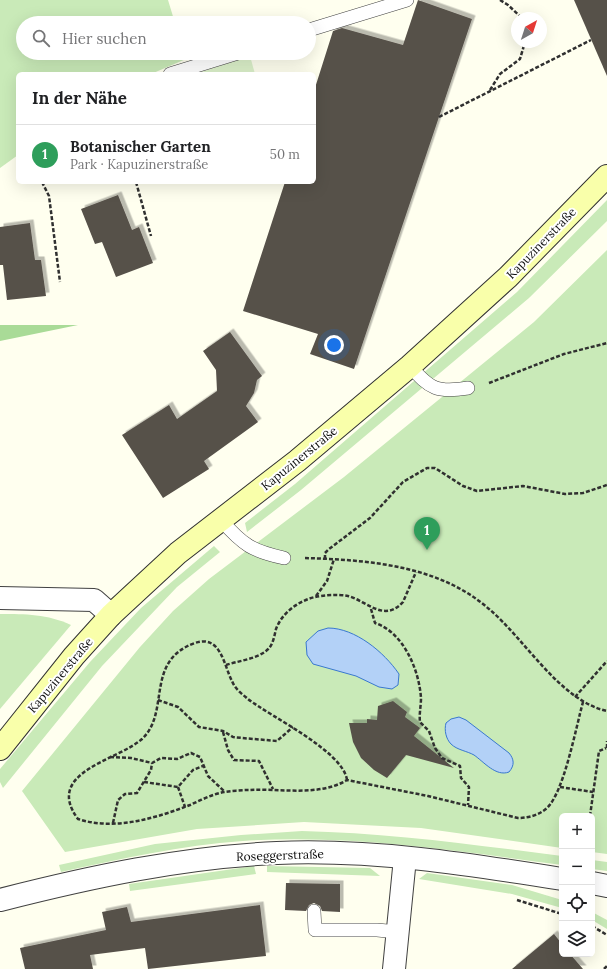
<!DOCTYPE html>
<html lang="de">
<head>
<meta charset="utf-8">
<style>
	:root { --surface:#fff; --page:#f6f6f6; --text:#202124; --muted:#757577; --line:#e0e0e0; --accent:#c03824 }
	body { margin:0; font-family:Lora,serif; background:var(--page); color:var(--text) }
	.controls { position:absolute; right:12px; bottom:12px; display:grid; overflow:hidden; border-radius:6px; box-shadow:0 4px 16px #0002 }
	.controls button { width:36px; height:36px; display:grid; place-items:center; padding:0; border:0; border-bottom:1px solid var(--line); background:var(--surface); color:var(--text); font:20px sans-serif }
	.compass { position:absolute; left:511px; top:12px; width:36px; height:36px; border-radius:50%; background:var(--surface); box-shadow:0 4px 16px #0002; rotate:39deg }
	.you { position:absolute; left:334px; top:345px; width:14px; height:14px; margin:-10px; border:3px solid #fff; border-radius:50%; background:#1a73e8; box-shadow:0 0 0 6px #1a73e833 }
	.badge { display:grid; place-items:center; width:26px; height:26px; border-radius:50%; background:var(--accent); color:#fff; font-size:13px; font-weight:700 }
	.pin { position:absolute; translate:-50% -33px; filter:drop-shadow(0 1px 2px #0008) }
	.pin::after { content:''; position:absolute; top:21px; width:14px; height:12px; background:inherit; clip-path:polygon(0 0,100% 0,50% 100%) }
	.list { margin:0; padding:0; list-style:none }
	h2 { display:flex; justify-content:space-between; align-items:center; height:52px; margin:0; padding:0 16px; font-size:17px }
	h2 small { font-size:13px; font-weight:400; color:var(--muted) }
	.list li { display:grid; grid-template-columns:26px 1fr auto; gap:12px; align-items:center; box-sizing:border-box; height:60px; padding:0 16px; border-top:1px solid var(--line) }
	.list b { display:block; font-size:15px; white-space:nowrap }
	.list p { margin:0; font-size:13px; white-space:nowrap; color:var(--muted) }
	.list em { font-size:13px; font-style:normal; color:var(--muted) }
	.icon { flex:none; width:22px; height:22px; fill:none; stroke:currentColor; stroke-width:2; stroke-linecap:round; stroke-linejoin:round }
	.map { position:relative; flex:none; width:607px; height:969px; overflow:hidden }
	.search { position:absolute; background:var(--surface); box-shadow:0 4px 16px #0002; left:16px; top:16px; width:300px; height:44px; display:flex; align-items:center; gap:10px; box-sizing:border-box; padding:0 14px; border-radius:22px; color:var(--muted); font-size:15px }
	.panel { position:absolute; background:var(--surface); box-shadow:0 4px 16px #0002; left:16px; top:72px; width:300px; height:112px; border-radius:6px }
	.map>svg:first-child { display:block }
</style>
</head>
<body>
<div class="map">
<svg width="607" height="969" viewBox="0 0 607 969">
	<defs>
		<filter id="shadow"><feDropShadow dx="3.5" dy="-3.5" stdDeviation="0" flood-color="#0004"/></filter>
	</defs>
	<rect width="100%" height="100%" fill="#ffffef"/>
	<g fill="#c9eab8">
		<path d="M0,0H168L175,23H23V53H184L186,59L151,74H18V155L0,168Z"/>
		<path d="M607,200V221L529,298L301,490L247,532L245,523L295,484L517,292Z"/>
		<path d="M607,250V854L592,852V816H562V848L421,828L304,822L197,829L65,852L22,791L140,647L173,611L209,579L344,477L534,322Z"/>
		<path d="M214,546L220,552L177,587L102,666L3,788L0,782V769L90,662L141,608Z"/>
		<path d="M0,614C26,614 47,614 71,625L0,709Z"/>
		<path d="M302,831C390,833 475,845 562,856V865C456,851 350,834 243,841C181,845 121,859 61,872L59,865L155,844L241,835Z"/>
		<path d="M592,860L607,862V871L592,869Z"/>
		<path d="M254,866L256,874L130,891L129,884Z"/>
		<path d="M267,866L370,868L380,876L267,872Z"/>
		<path d="M427,873L512,885L562,900V908L512,894L419,879Z"/>
		<path d="M592,912L607,920V929L592,920Z"/>
	</g>
	<path fill="#a9db97" d="M0,325H78L0,341Z"/>
	<path fill="#dcf1ca" d="M250,56L255,74H195Z"/>
	<g fill="#b3d1f7" stroke="#3978cf">
		<path d="M328,628C355,628 384,652 399,674L398,685L392,689L379,687L356,676L313,664L307,655L306,642L318,631Z"/>
		<path d="M459,717L466,720L509,753C514,759 515,765 509,772C496,777 484,762 474,755C467,751 457,750 451,744C446,739 444,730 446,723L451,719Z"/>
	</g>
	<g fill="#57514a" filter="url(#shadow)">
		<path d="M418,0L472,19L354,369L310,354L318,334L243,311L285,182H314V91L333,31L342,28L403,45Z"/>
		<path d="M574,0H607V76Z"/>
		<path d="M118,195L132,230L139,227L153,263L116,277L102,242L95,244L81,209Z"/>
		<path d="M30,223L35,260H41L46,296L7,300L3,265H0V227Z"/>
		<path d="M230,332L262,376L257,380L254,393L246,406L258,422L204,461L209,469L163,498L122,435L169,405L177,419L217,391L216,370L203,351Z"/>
		<path d="M393,701L407,712L405,717L420,728L414,736L454,768L406,755L387,778L374,770L361,758L353,742L349,723H367V719L377,720L378,706Z"/>
		<path d="M286,883L340,884V912L322,911L320,906L314,903L309,905L306,911L285,910Z"/>
		<path d="M260,905L266,956L148,969L145,948L90,955L93,969H25L20,948L106,930L102,912L127,907L131,922Z"/>
		<path d="M554,934L562,944V954H570L583,969H512Z"/>
	</g>
	<g fill="none" stroke-linecap="round" stroke-linejoin="round">
		<defs>
			<g id="lane">
				<path d="M309,30L407,0"/>
				<path d="M170,74L238,53"/>
				<path d="M410,366C430,389 437,393 468,388"/>
				<path d="M221,520C243,545 252,551 284,558"/>
				<path d="M314,911L315,930H377L398,932"/>
			</g>
			<g id="street">
				<path d="M0,598L94,600L111,615"/>
				<path d="M592,883L607,886"/>
				<path d="M0,900C90,877 183,857 277,853C372,849 468,864 562,879"/>
				<path d="M394,969L405,858"/>
			</g>
			<path id="secondary" d="M0,749L74,656L111,615L178,553L297,461L410,366L508,277L607,176"/>
		</defs>
		<use href="#lane" stroke="#414141" stroke-width="14"/>
		<use href="#street" stroke="#414141" stroke-width="24"/>
		<use href="#secondary" stroke="#303030" stroke-width="24"/>
		<g stroke="#303030" stroke-width="2.5" stroke-dasharray="4 2" stroke-linecap="butt">
			<path d="M500,0L508,5L522,18"/>
			<path d="M490,90L500,74L520,59L525,42"/>
			<path d="M439,117L591,40"/>
			<path d="M42,182L49,196L60,282"/>
			<path d="M136,182L151,236"/>
			<path d="M489,383L564,354L607,343"/>
			<path d="M305,558C368,560 439,565 489,609C525,639 560,701 607,711"/>
			<path d="M325,559V553L329,549L370,518L403,482L427,468H435L463,486L477,491L523,486L565,494L583,493L607,485"/>
			<path d="M316,596L327,581L334,559"/>
			<path d="M371,609L375,623C403,632 419,669 421,698C421,706 419,714 420,722L429,731L435,748L442,758L460,766L461,778L469,787L468,805"/>
			<path d="M226,665C238,661 256,659 266,651C273,646 274,637 276,629C282,613 298,601 315,597C324,595 338,594 348,596C367,601 384,623 403,602L416,572"/>
			<path d="M575,697L607,661"/>
			<path d="M158,700L178,707L199,727L223,731L233,737L242,738L277,741L293,727"/>
			<path d="M223,732L228,750L234,760L259,761L273,789"/>
			<path d="M607,748V741"/>
			<path d="M110,757L131,758L152,763L161,758L177,759L191,753L200,757L208,776L225,792"/>
			<path d="M347,780C343,751 271,717 248,699C242,694 235,689 232,681C224,666 221,634 195,643C144,661 171,712 142,739C119,760 43,772 78,819C115,831 156,818 190,805C201,800 213,794 224,792C232,791 241,790 249,790C280,788 319,797 347,780L428,796L518,818C529,818 539,815 547,808C564,792 576,727 583,702"/>
			<path d="M144,782L178,787L193,770L203,766"/>
			<path d="M178,787L185,807"/>
			<path d="M560,787L593,792"/>
			<path d="M590,816L599,751L606,748"/>
			<path d="M113,823L118,800L125,794L137,793L151,770L152,763"/>
			<path d="M517,900L562,914"/>
			<path d="M592,926L607,935"/>
			<path d="M604,969L607,966"/>
		</g>
		<use href="#lane" stroke="#fff" stroke-width="13"/>
		<use href="#street" stroke="#fff" stroke-width="22"/>
		<use href="#secondary" stroke="#f9ffaa" stroke-width="22"/>
	</g>
	<g text-anchor="middle" dominant-baseline="central" stroke-width="4" stroke-linejoin="round" paint-order="stroke">
		<g font-size="12" fill="#0e0e0e" stroke="#fff">
			<text transform="translate(541 243) rotate(-46)">Kapuzinerstraße</text>
			<text transform="translate(299 458) rotate(-39)">Kapuzinerstraße</text>
			<text transform="translate(60 675) rotate(-50)">Kapuzinerstraße</text>
			<text transform="translate(280 855) rotate(-2)">Roseggerstraße</text>
		</g>
	</g>
</svg>
<div class="controls">
<button>+</button>
<button>−</button>
<button><svg class="icon" aria-label="locate" viewBox="0 0 24 24"><circle cx="12" cy="12" r="6"/><path d="M12 2v4M12 18v4M2 12h4M18 12h4"/></svg></button>
<button><svg class="icon" aria-label="layers" viewBox="0 0 24 24"><path d="M12 4l9 5-9 5-9-5zM3 14l9 5 9-5"/></svg></button>
</div>
<svg class="compass" viewBox="-18 -18 36 36"><path d="M0-13l5 13h-10z" fill="#e53935"/><path d="M0 13l5-13h-10z" fill="#757577"/></svg>
<div class="you"></div>
<div class="pin badge" style="left:427px;top:550px;background:#2e9e5b">1</div>
<div class="search"><svg class="icon" aria-label="search" viewBox="0 0 24 24"><circle cx="10" cy="10" r="6"/><path d="M15 15l6 6"/></svg>Hier suchen</div>
<section class="panel">
<h2>In der Nähe<small></small></h2>
<ul class="list">
<li><span class="badge" style="background:#2e9e5b">1</span><div><b>Botanischer Garten</b><p>Park · Kapuzinerstraße</p></div><em>50 m</em></li>
</ul>
</section>
</div>
</body>
</html>
